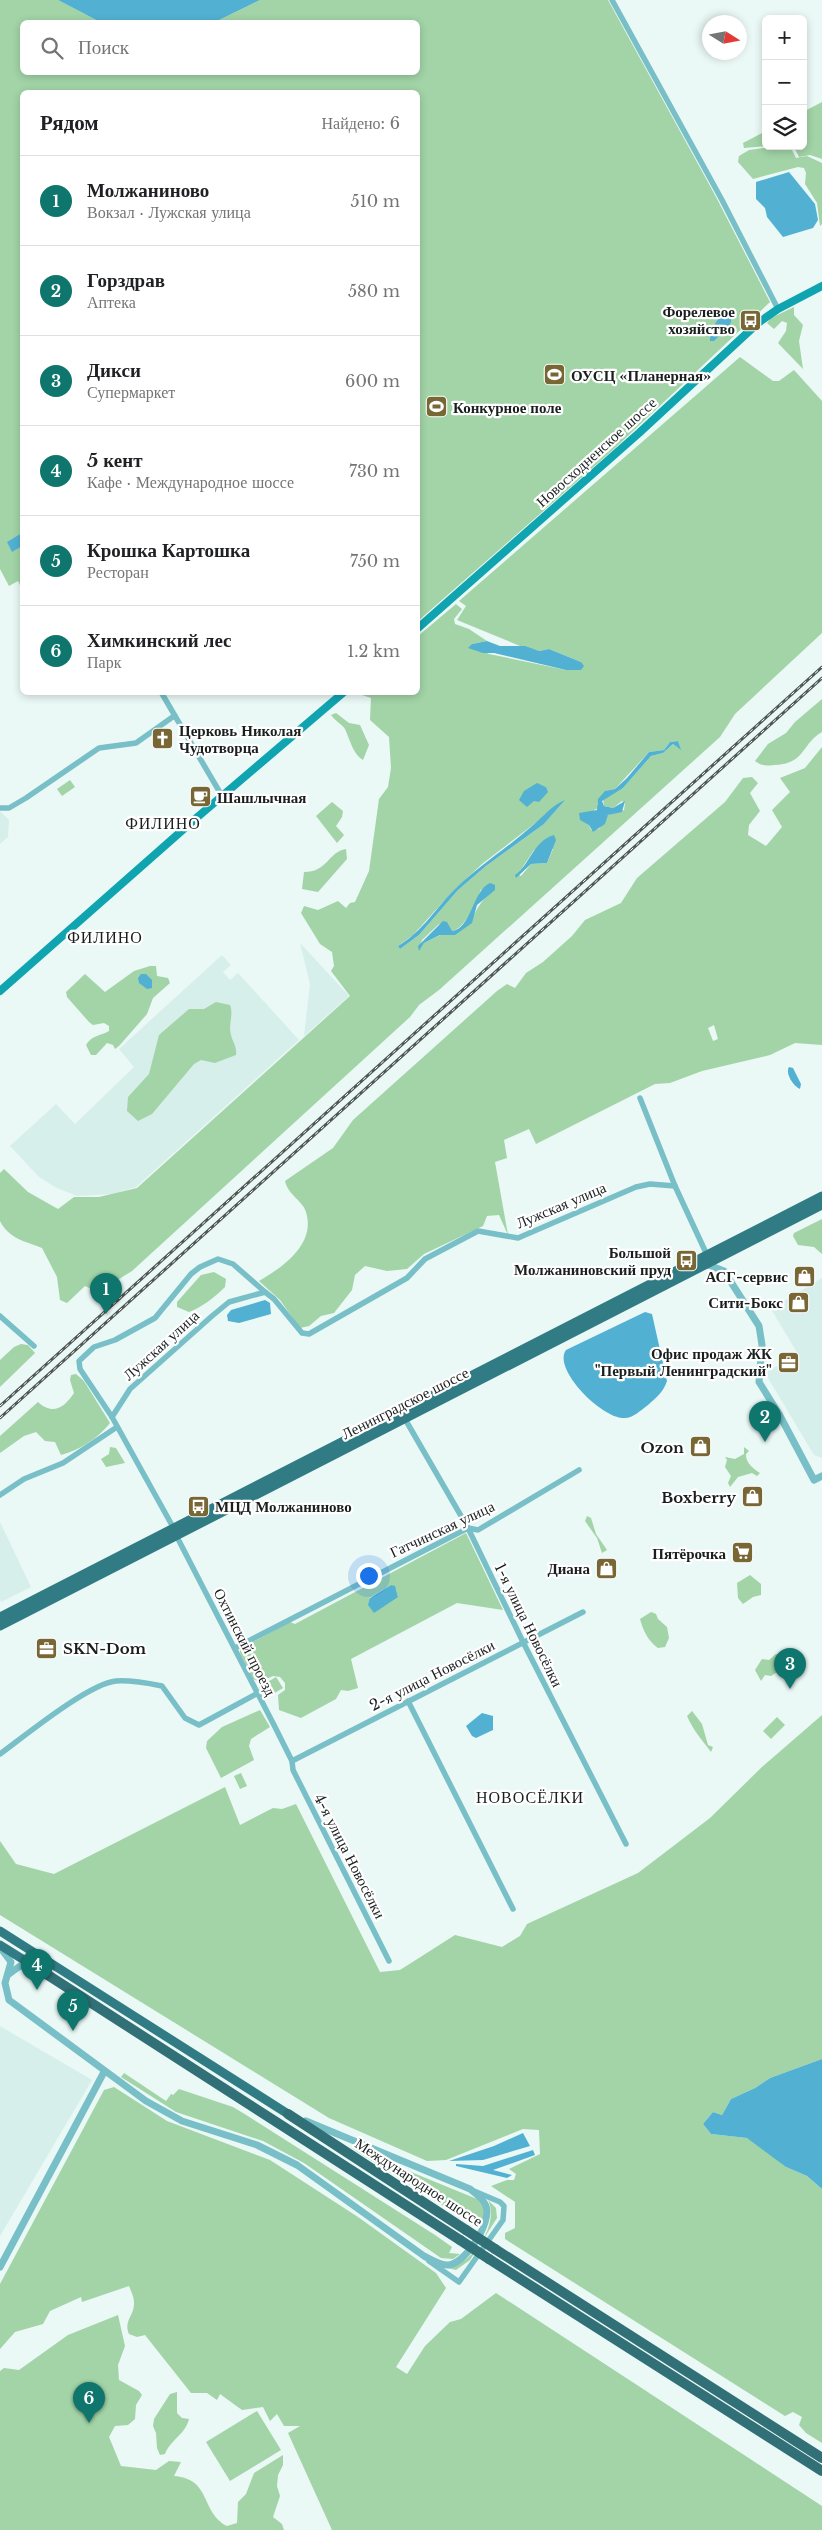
<!DOCTYPE html>
<html lang="ru">
<head>
<meta charset="utf-8">
<style>
	:root { --surface:#fff; --page:#f6f6f6; --text:#202124; --muted:#757577; --line:#e0e0e0; --accent:#0f766e }
	body { margin:0; font-family:"Libre Baskerville",serif; background:var(--page); color:var(--text) }
	.controls { position:absolute; right:15px; top:15px; display:grid; overflow:hidden; border-radius:8px; box-shadow:0 2px 8px #0003 }
	.controls button { width:45px; height:45px; display:grid; place-items:center; padding:0; border:0; border-bottom:1px solid var(--line); background:var(--surface); color:var(--text); font:25px sans-serif }
	.compass { position:absolute; left:702px; top:15px; width:45px; height:45px; border-radius:50%; background:var(--surface); box-shadow:0 2px 8px #0003; rotate:101deg }
	.you { position:absolute; left:368px; top:1575px; width:18px; height:18px; margin:-12px; border:4px solid #fff; border-radius:50%; background:#1a73e8; box-shadow:0 0 0 8px #1a73e833 }
	.badge { display:grid; place-items:center; width:32px; height:32px; border-radius:50%; background:var(--accent); color:#fff; font-size:16px; font-weight:700 }
	.pin { position:absolute; translate:-50% -41px; filter:drop-shadow(0 1px 2px #0008) }
	.pin::after { content:''; position:absolute; top:26px; width:18px; height:15px; background:inherit; clip-path:polygon(0 0,100% 0,50% 100%) }
	.list { margin:0; padding:0; list-style:none }
	h2 { display:flex; justify-content:space-between; align-items:center; height:65px; margin:0; padding:0 20px; font-size:21px }
	h2 small { font-size:16px; font-weight:400; color:var(--muted) }
	.list li { display:grid; grid-template-columns:32px 1fr auto; gap:15px; align-items:center; box-sizing:border-box; height:90px; padding:0 20px; border-top:1px solid var(--line) }
	.list b { display:block; font-size:19px; white-space:nowrap }
	.list p { margin:0; font-size:16px; white-space:nowrap; color:var(--muted) }
	.list em { font-size:16px; font-style:normal; color:var(--muted) }
	.icon { flex:none; width:28px; height:28px; fill:none; stroke:currentColor; stroke-width:2; stroke-linecap:round; stroke-linejoin:round }
	.map { position:relative; flex:none; width:822px; height:2530px; overflow:hidden }
	.search { position:absolute; background:var(--surface); box-shadow:0 2px 8px #0003; left:20px; top:20px; width:400px; height:55px; display:flex; align-items:center; gap:12px; box-sizing:border-box; padding:0 18px; border-radius:8px; color:var(--muted); font-size:19px }
	.panel { position:absolute; background:var(--surface); box-shadow:0 2px 8px #0003; left:20px; top:90px; width:400px; height:605px; border-radius:8px }
	.map>svg:first-child { display:block }
</style>
</head>
<body>
<div class="map">
<svg width="822" height="2530" viewBox="0 0 822 2530">
	<rect width="100%" height="100%" fill="#eaf8f6"/>
	<g fill="#d7efeb">
		<path d="M0,811L9,820L8,837L0,844Z"/>
		<path d="M300,943L349,996L304,1036L310,984Z"/>
		<path d="M222,955L231,965L223,972L230,980L238,973L299,1040L136,1187L113,1194L77,1196L57,1188L39,1177L10,1146L56,1104L75,1124L134,1067L119,1049Z"/>
		<path d="M822,1278V1458L814,1455L765,1373L798,1354L771,1309Z"/>
		<path d="M0,1522L31,1587L1,1602L0,1599Z"/>
		<path d="M0,2026L92,2080L0,2236Z"/>
	</g>
	<g fill="#a2d4a7" fill-rule="evenodd">
		<path d="M0,0H58L100,22H106H22V72H418V22H215L260,0H608L715,195L770,302L614,449L418,621V92H22V589L18,581L9,586L0,569Z"/>
		<path d="M822,102V159L810,155L799,157L794,147L803,146V112Z"/>
		<path d="M766,131V146L744,148L743,143Z"/>
		<path d="M779,146H790L796,158L807,156L822,163V224L820,226L817,203L805,184L806,173L804,168L798,167L753,179L738,162L739,156L749,150Z"/>
		<path d="M794,307V315L803,325L799,341L803,369L778,343L786,331L787,323L782,321L774,329L767,323L771,318Z"/>
		<path d="M740,357L773,381H779L794,370L822,401V633L735,714L720,737L439,990L419,1005L410,1017L132,1271L98,1292L85,1286L67,1303L60,1300L57,1277L42,1248C25,1241 9,1239 0,1221V1173L4,1169L28,1192L58,1209L74,1197H99L137,1188L350,996L331,971L334,966L332,952L320,944L301,913L304,906L318,910L338,901L346,908L350,903L355,902L369,871L379,799L388,787L391,768L389,737L370,720L371,698L356,693L418,692V636L456,604L462,609L454,619L455,624L469,629L487,641L472,644L489,654L566,670L571,669L581,662L549,649L539,651L520,646L457,620L466,606L459,601ZM678,741L680,749L673,744L663,753L651,756L623,788L603,799L604,806L613,808L622,801L625,803L624,810L608,815L599,829L591,830L589,825L594,810L599,808L597,804L606,791L615,789L649,752L664,750L670,742ZM541,785L546,787L534,801L520,800ZM564,801L544,824L486,866L458,890L419,935L400,949L398,946L413,935L453,891L482,864ZM553,849L547,863L531,864L521,876L518,874L534,850ZM481,889L487,896C468,915 480,923 450,935L445,933L424,943L419,950L422,940L439,924L452,931C464,930 478,900 481,889Z"/>
		<path d="M822,699V732C801,744 806,764 774,765C766,766 762,766 755,761L768,744L786,733L795,722Z"/>
		<path d="M336,713L349,723L360,725L369,745L363,760C353,754 350,740 345,729C342,724 335,721 331,715Z"/>
		<path d="M822,747V1045L795,1043L770,1055L702,1071L670,1083L655,1084L536,1144L529,1129L504,1140L507,1158L495,1162L508,1235L499,1215L487,1216L483,1226L424,1254L407,1269L387,1271L365,1266L355,1275L352,1290L334,1313L321,1316L309,1326L300,1328L280,1300L259,1281C283,1267 316,1244 306,1212C303,1201 288,1195 285,1181L333,1148L353,1120L497,991L507,984L515,988L526,973L543,962L572,936L585,920L621,903L637,878L725,802L743,778L752,777L758,783L750,793L760,811L749,825L748,835L766,846L782,827L772,810L790,792L780,778L805,768ZM714,1025L718,1039L713,1041L708,1028Z"/>
		<path d="M70,780L75,787L62,796L57,789Z"/>
		<path d="M332,802L343,811L342,817L336,826L344,835L337,843L316,816Z"/>
		<path d="M346,849L347,859L318,892L302,889L304,872C328,872 328,852 346,849Z"/>
		<path d="M150,966H156L157,976L168,978L170,983L153,998L147,1014L119,1046L115,1049L113,1045L107,1043L96,1055H91L86,1045C92,1035 100,1036 109,1031V1026L104,1023L93,1025L89,1022L67,997L66,992L85,974L105,992L134,971Z"/>
		<path d="M216,1002L230,1005C234,1015 228,1024 231,1035C233,1043 237,1046 236,1055L215,1063L201,1060L194,1064L152,1114L138,1121L127,1111L128,1097L149,1074L159,1035L189,1009H204Z"/>
		<path d="M822,1219V1254L814,1247L798,1245L793,1236L794,1233Z"/>
		<path d="M214,1272L226,1279L225,1287C215,1297 202,1307 189,1312L177,1307V1302L201,1275Z"/>
		<path d="M21,1344L28,1345L35,1353L0,1387V1360L14,1347Z"/>
		<path d="M76,1374L84,1381L110,1423C98,1438 80,1450 61,1455L55,1442L45,1441L36,1432L24,1436L0,1453V1436L38,1402C53,1416 65,1407 74,1393L70,1380L71,1375Z"/>
		<path d="M110,1447L116,1448L125,1463L106,1467L101,1459L109,1454Z"/>
		<path d="M744,1447L749,1451L746,1454C745,1463 755,1470 760,1473L757,1476L752,1473L738,1477L730,1487L728,1483L731,1476L725,1467L727,1460L725,1457L735,1459L744,1454Z"/>
		<path d="M587,1516L591,1518L596,1534L607,1550L602,1553L597,1538L585,1521Z"/>
		<path d="M466,1533L503,1610L457,1603L351,1659L358,1688L348,1691L341,1690L336,1699L301,1718L279,1710L278,1695L285,1690V1683L280,1677L273,1676L260,1682L253,1679L240,1653V1649L290,1622L295,1624ZM391,1585L396,1590L398,1597L369,1598Z"/>
		<path d="M750,1575L761,1584V1595L753,1597L743,1604L738,1598L737,1583Z"/>
		<path d="M651,1612L656,1614L658,1619L667,1627L669,1638L665,1647L658,1648C648,1641 643,1630 640,1619Z"/>
		<path d="M792,1651L799,1654L796,1663L788,1665L771,1676L765,1675L761,1681L755,1670L762,1659L769,1660L776,1654L787,1656Z"/>
		<path d="M276,1677L283,1688L266,1698L259,1687Z"/>
		<path d="M260,1710L270,1727L251,1739L249,1746L254,1760L221,1778L206,1748L207,1741L222,1727Z"/>
		<path d="M692,1711L702,1724L708,1745L713,1747L711,1752C702,1740 693,1730 687,1716Z"/>
		<path d="M822,1715V2059L770,2078L755,2088L731,2099L722,2115L713,2112L703,2124L711,2134L747,2138L758,2144L786,2167L807,2176L822,2189V2443L806,2433L799,2425L802,2417L793,2412L785,2416L505,2239V2233L515,2228V2202L491,2186L507,2180H514L516,2174L509,2169L540,2154L539,2130L523,2129L446,2160L427,2161L329,2118L0,1915V1841L16,1864L54,1874L225,1787L240,1825L273,1808L282,1809L296,1804L380,1972L400,1970L455,1935L502,1947L520,1936L527,1924L638,1873L710,1818L762,1767Z"/>
		<path d="M777,1717L785,1725L771,1739L763,1731Z"/>
		<path d="M241,1773L247,1786L240,1789L234,1776Z"/>
		<path d="M124,2073L166,2101L171,2094L173,2095L179,2089L233,2107L243,2113L435,2235L452,2247L449,2253L460,2254L453,2259L441,2258L304,2163L263,2141L176,2112L121,2077Z"/>
		<path d="M114,2087L167,2121L270,2160L358,2217L436,2273L446,2288L396,2367L407,2374L425,2346L450,2322L461,2319L496,2293L822,2506V2530H332L288,2433L300,2426H284L277,2414L270,2421L263,2407L242,2410L220,2394L217,2400L207,2393H191L145,2335L137,2337L129,2334C123,2321 135,2315 134,2302C134,2297 131,2291 129,2286L82,2302L81,2297L50,2311L43,2324L15,2332L0,2349V2284L104,2090Z"/>
		<path d="M350,2147L477,2199L485,2209L482,2222L478,2228L474,2216L469,2222Z"/>
		<path d="M488,2200L496,2208L497,2218L470,2260L456,2270L448,2268C472,2264 500,2225 488,2200Z"/>
		<path d="M118,2315L125,2346L118,2365L119,2380L139,2391L142,2395L136,2405L135,2419L128,2425L115,2426L109,2437L121,2466L156,2470L169,2461L181,2462L174,2476C212,2479 200,2512 227,2526L237,2523L238,2502L246,2494L254,2473L283,2455V2465L278,2475L277,2486L280,2496L273,2517L282,2524L284,2530H0V2371L4,2368L19,2370L68,2335Z"/>
		<path d="M177,2392V2413L182,2418L189,2419C185,2435 170,2440 165,2454L160,2455L157,2448L156,2433L153,2426L154,2419L170,2394Z"/>
		<path d="M257,2411L281,2450L230,2481L206,2442Z"/>
	</g>
	<g fill="#52b1d2">
		<path d="M58,0H260L215,22H100Z"/>
		<path d="M789,172L815,204L818,220L813,228L783,237L767,217L765,208L756,199V182Z"/>
		<path d="M729,312L732,317L730,325L714,341H710C709,331 719,313 729,312Z"/>
		<path d="M22,533V546L12,552L7,542Z"/>
		<path d="M487,641L500,646H525L539,651L549,649L581,662L584,666L581,670H566L494,653H483L468,648L472,644Z"/>
		<path d="M678,741L681,750L673,744L663,753L651,756L623,788L602,801L604,806L613,808L625,801L622,812L608,815L605,824L593,832L589,825L580,820L579,813L597,810L598,799L605,791L615,789L627,778L649,752L664,750L670,742Z"/>
		<path d="M537,783L546,787L548,792L539,802L534,801L527,807L519,800L524,791Z"/>
		<path d="M565,800L544,824L486,866L458,890L419,935L400,949L398,946C422,932 436,908 455,889C479,866 507,848 532,826C543,817 552,805 565,800Z"/>
		<path d="M554,835L556,840L547,863L531,864L516,878L515,875C530,865 533,841 554,835Z"/>
		<path d="M490,883L495,885V890L477,905L472,923L455,935H440L424,943L419,951L418,946L443,921L447,922L452,931C471,929 473,890 490,883Z"/>
		<path d="M141,974H146L152,980V988L147,989L139,983L138,978Z"/>
		<path d="M789,1067L793,1068L801,1084L800,1089C793,1086 785,1073 789,1067Z"/>
		<path d="M265,1300L270,1303L271,1314L239,1323L228,1321L227,1315L231,1310Z"/>
		<path d="M645,1312L652,1314L667,1381C664,1391 656,1398 648,1405C641,1410 633,1418 625,1418C603,1420 552,1369 566,1350Z"/>
		<path d="M391,1585L395,1586L398,1597L374,1613L368,1605L370,1598Z"/>
		<path d="M482,1713L493,1716V1730L476,1738L472,1736L466,1726Z"/>
		<path d="M822,2059V2189L807,2176L786,2167L747,2138L711,2134L703,2124L713,2112L722,2115L731,2099L755,2088L770,2078Z"/>
		<path d="M523,2133L530,2146L483,2160L449,2161L494,2146Z"/>
		<path d="M533,2150L535,2155L493,2170L512,2175L507,2178L456,2166V2164L483,2166Z"/>
	</g>
	<g fill="none" stroke-linecap="round" stroke-linejoin="round">
		<g stroke="#78bfc7" stroke-width="5.5">
			<path d="M612,0L722,200L778,309"/>
			<path d="M161,692L222,796"/>
			<path d="M0,808H9L26,798L99,748L136,743L174,716"/>
			<path d="M640,1098L675,1186L707,1255"/>
			<path d="M0,1316L34,1346"/>
			<path d="M112,1417L130,1389L212,1316L229,1302L265,1292L274,1299L302,1333L309,1334L407,1278L425,1259L478,1231L518,1238L636,1187L650,1184L675,1186"/>
			<path d="M405,1419L468,1528L523,1642L626,1844"/>
			<path d="M0,1495L24,1479L63,1463L117,1427"/>
			<path d="M173,1527L112,1417L80,1369L79,1361L94,1347L115,1340L155,1318L191,1274L200,1267L218,1259L233,1264L265,1292"/>
			<path d="M176,1535L275,1727L292,1761L293,1770L389,1961"/>
			<path d="M235,1648L468,1528L478,1530L579,1470"/>
			<path d="M408,1701L513,1909"/>
			<path d="M0,1754C26,1735 88,1684 116,1681C131,1680 147,1683 162,1686L185,1718L199,1725L258,1693"/>
			<path d="M292,1761L583,1612"/>
			<path d="M429,2261L459,2282L503,2220L504,2206L500,2202L474,2191"/>
		</g>
		<g stroke="#78bfc7" stroke-width="7">
			<path d="M706,1264L724,1271L759,1326L762,1345L759,1382L779,1414L814,1480L822,1476"/>
			<path d="M0,1947L11,1962L5,1983L9,2000L146,2101L182,2121L257,2145L297,2165L424,2256C432,2260 441,2266 449,2265C466,2263 492,2222 486,2206C483,2198 476,2194 470,2189L306,2121"/>
			<path d="M9,1974L20,1966L33,1968"/>
			<path d="M0,2267L104,2072"/>
		</g>
		<g stroke="#0fa4b0" stroke-width="8">
			<path d="M418,628L639,433L758,323L778,309L822,286"/>
			<path d="M0,991L194,820L344,692"/>
		</g>
		<g stroke="#317c84" stroke-width="9">
			<path d="M0,1617L822,1196"/>
			<path d="M0,1626L822,1205"/>
			<path d="M0,1931L288,2114"/>
			<path d="M0,1945L40,1970"/>
		</g>
		<g stroke="#327077" stroke-width="10">
			<path d="M40,1970L460,2240"/>
			<path d="M288,2114L466,2230"/>
			<path d="M495,2249L822,2458"/>
			<path d="M489,2259L822,2471"/>
		</g>
		<defs>
			<g id="rail">
				<path d="M0,1406L822,667"/>
				<path d="M0,1418L822,678"/>
			</g>
		</defs>
		<use href="#rail" stroke="#4f5755" stroke-width="3"/>
		<use href="#rail" stroke="#fff" stroke-width="1" stroke-dasharray="4" stroke-linecap="butt"/>
		<g stroke="#327077" stroke-width="10">
			<path d="M466,2230L495,2249"/>
			<path d="M460,2240L489,2259"/>
		</g>
	</g>
	<defs>
		<symbol id="bus-square" viewBox="-11 -11 22 22"><rect x="-9" y="-9" width="18" height="18" rx="4" fill="#786735" stroke="#fff"/><path d="M-5-6H5V4H4V6H2V4H-2V6H-4V4H-5ZM-3.5-4V0h7V-4ZM-3.5 1.2v1.5H-2V1.2ZM2 1.2v1.5H3.5V1.2Z" fill="#fff"/></symbol>
		<symbol id="stadium-square" viewBox="-11 -11 22 22"><rect x="-9" y="-9" width="18" height="18" rx="4" fill="#786735" stroke="#fff"/><path d="M0-5a6.5 5 0 1 0 0 10a6.5 5 0 1 0 0-10ZM-3.5-1.8h7v3.6h-7Z" fill="#fff"/></symbol>
		<symbol id="church-square" viewBox="-11 -11 22 22"><rect x="-9" y="-9" width="18" height="18" rx="4" fill="#786735" stroke="#fff"/><path d="M-1.2-6h2.4v3.5h3.3v2.4h-3.3V6h-2.4V-.1h-3.3v-2.4h3.3Z" fill="#fff"/></symbol>
		<symbol id="cafe-square" viewBox="-11 -11 22 22"><rect x="-9" y="-9" width="18" height="18" rx="4" fill="#786735" stroke="#fff"/><path d="M-5.5-4.5H6V0H3Q3 3.5 0 3.5H-2.5Q-5.5 3.5-5.5 0ZM3-3.2v2h1.7v-2ZM-6 4.5H4V6H-6Z" fill="#fff"/></symbol>
		<symbol id="shop-square" viewBox="-11 -11 22 22"><rect x="-9" y="-9" width="18" height="18" rx="4" fill="#786735" stroke="#fff"/><path d="M-5-2.5h2.3a2.7 3.5 0 0 1 5.4 0H5L5.5 6h-11ZM-1.5-2.5h3a1.5 2.3 0 0 0-3 0Z" fill="#fff"/></symbol>
		<symbol id="office-square" viewBox="-11 -11 22 22"><rect x="-9" y="-9" width="18" height="18" rx="4" fill="#786735" stroke="#fff"/><path d="M-6-3h4V-5.5h4V-3h4V5H-6ZM-1-4.5V-3h2v-1.5ZM-6 0V1H6V0Z" fill="#fff"/></symbol>
		<symbol id="supermarket-square" viewBox="-11 -11 22 22"><rect x="-9" y="-9" width="18" height="18" rx="4" fill="#786735" stroke="#fff"/><path d="M-6-5.5h2.5l.6 2H6L4.5 2H-2.5L-4.4-4H-6ZM-1.5 3.2a1.3 1.3 0 1 0 .1 0ZM3 3.2a1.3 1.3 0 1 0 .1 0Z" fill="#fff"/></symbol>
	</defs>
	<g fill-rule="evenodd">
		<use href="#bus-square" x="738" y="308" width="25" height="25"/>
		<use href="#stadium-square" x="542" y="362" width="25" height="25"/>
		<use href="#stadium-square" x="424" y="394" width="25" height="25"/>
		<use href="#church-square" x="150" y="726" width="25" height="25"/>
		<use href="#cafe-square" x="188" y="784" width="25" height="25"/>
		<use href="#bus-square" x="674" y="1248" width="25" height="25"/>
		<use href="#shop-square" x="792" y="1264" width="25" height="25"/>
		<use href="#shop-square" x="786" y="1290" width="25" height="25"/>
		<use href="#office-square" x="776" y="1350" width="25" height="25"/>
		<use href="#shop-square" x="688" y="1434" width="25" height="25"/>
		<use href="#shop-square" x="740" y="1484" width="25" height="25"/>
		<use href="#bus-square" x="186" y="1494" width="25" height="25"/>
		<use href="#supermarket-square" x="730" y="1540" width="25" height="25"/>
		<use href="#shop-square" x="594" y="1556" width="25" height="25"/>
		<use href="#office-square" x="34" y="1636" width="25" height="25"/>
	</g>
	<g text-anchor="middle" dominant-baseline="central" stroke-width="4.5" stroke-linejoin="round" paint-order="stroke">
		<g font-size="15" font-weight="bold" fill="#1a1f1e" stroke="#fff" text-anchor="end">
			<text x="735" y="311">Форелевое<tspan x="735" dy="17">хозяйство</tspan></text>
			<text x="571" y="375" text-anchor="start">ОУСЦ «Планерная»</text>
			<text x="453" y="407" text-anchor="start">Конкурное поле</text>
			<text x="179" y="730" text-anchor="start">Церковь Николая<tspan x="179" dy="17">Чудотворца</tspan></text>
			<text x="217" y="797" text-anchor="start">Шашлычная</text>
			<text x="671" y="1252">Большой<tspan x="671" dy="17">Молжаниновский пруд</tspan></text>
			<text x="788" y="1276">АСГ-сервис</text>
			<text x="783" y="1302">Сити-Бокс</text>
			<text x="772" y="1353">Офис продаж ЖК<tspan x="772" dy="17">"Первый Ленинградский"</tspan></text>
			<text x="684" y="1447">Ozon</text>
			<text x="736" y="1497">Boxberry</text>
			<text x="215" y="1506" text-anchor="start">МЦД Молжаниново</text>
			<text x="726" y="1553">Пятёрочка</text>
			<text x="590" y="1568">Диана</text>
			<text x="63" y="1648" text-anchor="start">SKN-Dom</text>
		</g>
		<g font-size="15" fill="#1a1f1e" stroke="#fff">
			<text transform="translate(596 452) rotate(-42)">Новосходненское шоссе</text>
			<text transform="translate(561 1205) rotate(-23)">Лужская улица</text>
			<text transform="translate(161 1345) rotate(-42)">Лужская улица</text>
			<text transform="translate(405 1403) rotate(-27)">Ленинградское шоссе</text>
			<text transform="translate(442 1529) rotate(-25)">Гатчинская улица</text>
			<text transform="translate(529 1625) rotate(64)">1-я улица Новосёлки</text>
			<text transform="translate(245 1642) rotate(63)">Охтинский проезд</text>
			<text transform="translate(432 1675) rotate(-27)">2-я улица Новосёлки</text>
			<text transform="translate(350 1856) rotate(63)">4-я улица Новосёлки</text>
			<text transform="translate(419 2182) rotate(33)">Международное шоссе</text>
		</g>
		<g font-size="16" letter-spacing="1" fill="#1a1f1e" stroke="#fff">
			<text x="163" y="823">ФИЛИНО</text>
			<text x="105" y="937">ФИЛИНО</text>
			<text x="530" y="1797">НОВОСЁЛКИ</text>
		</g>
	</g>
</svg>
<div class="controls">
<button>+</button>
<button>−</button>
<button><svg class="icon" aria-label="layers" viewBox="0 0 24 24"><path d="M12 4l9 5-9 5-9-5zM3 14l9 5 9-5"/></svg></button>
</div>
<svg class="compass" viewBox="-18 -18 36 36"><path d="M0-13l5 13h-10z" fill="#e53935"/><path d="M0 13l5-13h-10z" fill="#757577"/></svg>
<div class="you"></div>
<div class="pin badge" style="left:106px;top:1314px">1</div>
<div class="pin badge" style="left:765px;top:1442px">2</div>
<div class="pin badge" style="left:790px;top:1689px">3</div>
<div class="pin badge" style="left:37px;top:1990px">4</div>
<div class="pin badge" style="left:73px;top:2031px">5</div>
<div class="pin badge" style="left:89px;top:2423px">6</div>
<div class="search"><svg class="icon" aria-label="search" viewBox="0 0 24 24"><circle cx="10" cy="10" r="6"/><path d="M15 15l6 6"/></svg>Поиск</div>
<section class="panel">
<h2>Рядом<small>Найдено: 6</small></h2>
<ul class="list">
<li><span class="badge">1</span><div><b>Молжаниново</b><p>Вокзал · Лужская улица</p></div><em>510 m</em></li>
<li><span class="badge">2</span><div><b>Горздрав</b><p>Аптека</p></div><em>580 m</em></li>
<li><span class="badge">3</span><div><b>Дикси</b><p>Супермаркет</p></div><em>600 m</em></li>
<li><span class="badge">4</span><div><b>5 кент</b><p>Кафе · Международное шоссе</p></div><em>730 m</em></li>
<li><span class="badge">5</span><div><b>Крошка Картошка</b><p>Ресторан</p></div><em>750 m</em></li>
<li><span class="badge">6</span><div><b>Химкинский лес</b><p>Парк</p></div><em>1.2 km</em></li>
</ul>
</section>
</div>
</body>
</html>
